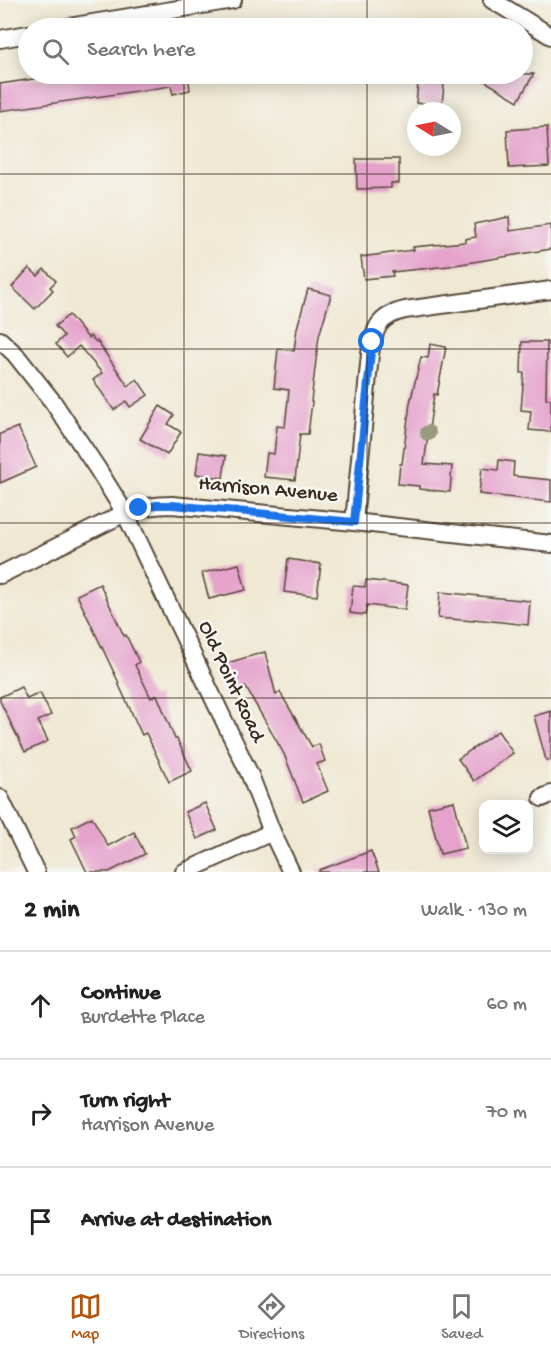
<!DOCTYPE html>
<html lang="en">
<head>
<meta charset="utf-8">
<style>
	:root { --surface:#fff; --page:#f2f2f2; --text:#222; --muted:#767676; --line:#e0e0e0; --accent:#b45309 }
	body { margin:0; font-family:"Gochi Hand",sans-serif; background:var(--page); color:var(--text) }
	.controls { position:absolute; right:18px; bottom:18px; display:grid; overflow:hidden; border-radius:12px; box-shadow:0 3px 15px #0003 }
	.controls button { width:54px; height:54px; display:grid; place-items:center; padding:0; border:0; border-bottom:2px solid var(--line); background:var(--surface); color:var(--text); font:30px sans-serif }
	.compass { position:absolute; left:407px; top:102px; width:54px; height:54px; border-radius:50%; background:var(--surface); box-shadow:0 3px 15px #0003; rotate:280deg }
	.stop { position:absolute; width:18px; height:18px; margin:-14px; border:4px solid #1a73e8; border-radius:50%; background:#fff }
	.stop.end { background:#1a73e8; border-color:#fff; box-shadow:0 2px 6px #0008 }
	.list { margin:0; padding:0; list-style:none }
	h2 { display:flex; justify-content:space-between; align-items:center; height:78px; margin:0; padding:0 24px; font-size:26px }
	h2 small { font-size:20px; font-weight:400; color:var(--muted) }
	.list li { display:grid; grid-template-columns:39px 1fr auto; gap:18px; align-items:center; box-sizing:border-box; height:108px; padding:0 24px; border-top:2px solid var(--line) }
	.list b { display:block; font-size:22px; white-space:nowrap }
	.list p { margin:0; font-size:20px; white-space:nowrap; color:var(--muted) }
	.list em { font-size:20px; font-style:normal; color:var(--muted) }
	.icon { flex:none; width:33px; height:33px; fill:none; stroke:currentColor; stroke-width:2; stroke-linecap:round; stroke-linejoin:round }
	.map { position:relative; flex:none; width:551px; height:872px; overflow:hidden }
	.search { position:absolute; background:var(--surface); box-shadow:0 3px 15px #0003; left:18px; right:18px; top:18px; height:66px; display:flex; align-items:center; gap:15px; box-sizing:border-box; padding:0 21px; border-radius:33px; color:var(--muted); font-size:22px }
	.sheet { height:402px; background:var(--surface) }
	nav { display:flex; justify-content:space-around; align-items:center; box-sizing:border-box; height:84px; border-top:2px solid var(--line); background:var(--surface); font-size:16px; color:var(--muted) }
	nav a { display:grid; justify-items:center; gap:3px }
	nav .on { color:var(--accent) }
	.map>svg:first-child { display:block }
</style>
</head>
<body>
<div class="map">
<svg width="551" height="872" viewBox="0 0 551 872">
	<rect width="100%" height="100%" fill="#f6f6f2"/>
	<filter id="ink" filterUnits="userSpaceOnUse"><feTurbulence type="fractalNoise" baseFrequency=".0167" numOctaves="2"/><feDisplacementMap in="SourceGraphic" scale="12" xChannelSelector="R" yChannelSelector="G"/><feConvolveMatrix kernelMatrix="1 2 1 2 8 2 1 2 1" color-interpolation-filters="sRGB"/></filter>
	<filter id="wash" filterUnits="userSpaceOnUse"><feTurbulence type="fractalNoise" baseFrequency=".008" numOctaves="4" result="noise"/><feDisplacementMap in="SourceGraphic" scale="24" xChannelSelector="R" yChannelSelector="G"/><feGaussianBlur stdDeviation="1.35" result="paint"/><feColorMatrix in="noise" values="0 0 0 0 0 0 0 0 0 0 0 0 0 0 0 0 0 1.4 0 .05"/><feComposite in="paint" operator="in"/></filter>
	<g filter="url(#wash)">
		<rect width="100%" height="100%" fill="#efe8d2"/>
		<g id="blocks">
			<g fill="#e5a3cc">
				<path d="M67,74H188L190,90L173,94L171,86L0,111V84Z"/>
				<path d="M419,74H445L442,105L416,103Z"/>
				<path d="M473,74H534L518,101Z"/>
				<path d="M547,127L549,166L509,168L507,130Z"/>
				<path d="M356,159H399V183H391V188L357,189Z"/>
				<path d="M509,217L510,231L551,225V249L449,266L392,272L393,276L364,279L361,257L414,250L413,247L465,242V239L476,237L474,224Z"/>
				<path d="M29,268L38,276L44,269L56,281L50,287L53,290L35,309L12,287Z"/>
				<path d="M308,289L331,295L319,336L311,401L312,402L308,434H300L295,480L264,477L267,453L274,454L277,426L285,427L289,390L274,388L278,349L294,351L297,328Z"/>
				<path d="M69,315L88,338L90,336L96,342L97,341L128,386L137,379L148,395L130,407L126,401L114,410L93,380L102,373L79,346L67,357L56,344L64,336L55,326Z"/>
				<path d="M522,342H547L546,399H551V432L529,430L531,411L521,410L524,373H521Z"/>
				<path d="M430,344L446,347L437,395L434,394L424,464L452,466L450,492L419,489V486L398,484L400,464H402L410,403L421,357L428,358Z"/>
				<path d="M160,406L174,415L168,424L181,432L167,455L140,439Z"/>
				<path d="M18,427L36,467L0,483V434Z"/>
				<path d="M199,452L226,456L223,478L196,474Z"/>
				<path d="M499,460L514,462L513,476L551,480V502L479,494L482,468L498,470Z"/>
				<path d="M288,559L321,564L317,596L284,592Z"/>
				<path d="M239,564L246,590L209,599L202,573Z"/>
				<path d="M366,580L408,585L405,610L367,605L365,615L350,613L353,586L365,587Z"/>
				<path d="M100,584L124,636L126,635L139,662L135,665L151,698L157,695L175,739H177L192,771L169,782L146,733L142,735L118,683H119L77,595Z"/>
				<path d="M440,592L530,601L528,625L474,619V621L438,618Z"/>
				<path d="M265,652L276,695L280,692L312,747L319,744L325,761L317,764L328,791L303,802L284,754L245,686L231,690L224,664Z"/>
				<path d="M21,687L27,699L40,693L51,715L38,721L48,741L25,752L0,701V697Z"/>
				<path d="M551,711V760H546L534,716Z"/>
				<path d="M498,731L513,753L474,781L458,759Z"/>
				<path d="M454,801L466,848L440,854L428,807Z"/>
				<path d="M205,803L217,830L197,839L185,812Z"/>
				<path d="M92,817L108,846L134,832L145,854L109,872H87L71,839L76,836L72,827Z"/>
				<path d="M371,851L379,872H319V870Z"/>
			</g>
		</g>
	</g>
	<g filter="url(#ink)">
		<use href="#blocks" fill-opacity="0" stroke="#564639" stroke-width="1.5"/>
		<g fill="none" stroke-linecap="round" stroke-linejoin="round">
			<defs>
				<g id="street">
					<path d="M492,0L551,36"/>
					<path d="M62,28L233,0"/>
					<path d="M0,39L28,34"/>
					<path d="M0,340L15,354L53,402L97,468L125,513L250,775L272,832L291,872"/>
					<path d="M354,522L370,354C374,329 378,316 405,310L551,290"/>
					<path d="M0,575L125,513C141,507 155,505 172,505L354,522L551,544"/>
					<path d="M0,798L36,872"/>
					<path d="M542,798L551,794"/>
					<path d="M184,872L272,832"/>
				</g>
			</defs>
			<use href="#street" stroke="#564639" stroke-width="20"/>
			<use href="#street" stroke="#fff" stroke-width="16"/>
		</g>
		<circle fill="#9a9a7f" cx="428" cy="433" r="8"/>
	</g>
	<g fill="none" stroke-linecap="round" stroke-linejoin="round" filter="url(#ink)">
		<path stroke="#1a73e8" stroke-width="8" d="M139,508L157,505H172L354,522L372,342"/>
	</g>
	<path fill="none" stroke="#3b2a1e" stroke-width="1.5" stroke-opacity="0.55" d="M184,0V28M367,0V28M184,74V872M367,74V872M0,174H551M0,349H551M0,523H551M0,698H551"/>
	<g text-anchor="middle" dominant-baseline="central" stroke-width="5" stroke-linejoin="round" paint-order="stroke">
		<g font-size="21" fill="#3b2a1e" stroke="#f6f6f2">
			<text transform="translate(268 491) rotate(5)">Harrison Avenue</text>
			<text transform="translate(230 682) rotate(65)">Old Point Road</text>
		</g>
	</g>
</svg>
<div class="controls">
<button><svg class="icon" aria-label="layers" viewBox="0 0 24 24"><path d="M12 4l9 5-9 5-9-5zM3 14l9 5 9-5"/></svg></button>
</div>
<svg class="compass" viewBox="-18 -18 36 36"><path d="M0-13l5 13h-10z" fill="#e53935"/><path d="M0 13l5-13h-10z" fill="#767676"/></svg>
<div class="stop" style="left:372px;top:342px"></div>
<div class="stop end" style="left:139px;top:508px"></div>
<div class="search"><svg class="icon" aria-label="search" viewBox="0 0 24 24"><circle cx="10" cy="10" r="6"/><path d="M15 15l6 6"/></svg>Search here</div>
</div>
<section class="sheet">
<h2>2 min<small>Walk · 130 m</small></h2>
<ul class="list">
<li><svg class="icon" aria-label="ahead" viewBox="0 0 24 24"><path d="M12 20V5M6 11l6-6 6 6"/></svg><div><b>Continue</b><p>Burdette Place</p></div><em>60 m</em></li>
<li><svg class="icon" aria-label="right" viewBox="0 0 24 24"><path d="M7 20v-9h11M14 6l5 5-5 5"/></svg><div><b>Turn right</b><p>Harrison Avenue</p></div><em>70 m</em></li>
<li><svg class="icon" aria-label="arrive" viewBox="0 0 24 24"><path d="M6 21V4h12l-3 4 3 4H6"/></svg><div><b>Arrive at destination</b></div></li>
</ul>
</section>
<nav>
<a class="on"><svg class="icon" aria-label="map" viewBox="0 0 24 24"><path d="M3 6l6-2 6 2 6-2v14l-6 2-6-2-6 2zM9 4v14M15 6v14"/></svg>Map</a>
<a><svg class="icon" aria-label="directions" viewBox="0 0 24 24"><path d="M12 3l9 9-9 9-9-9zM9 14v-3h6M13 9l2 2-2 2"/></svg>Directions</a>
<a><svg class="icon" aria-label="saved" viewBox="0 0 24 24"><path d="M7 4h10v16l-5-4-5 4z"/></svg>Saved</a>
</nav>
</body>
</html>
